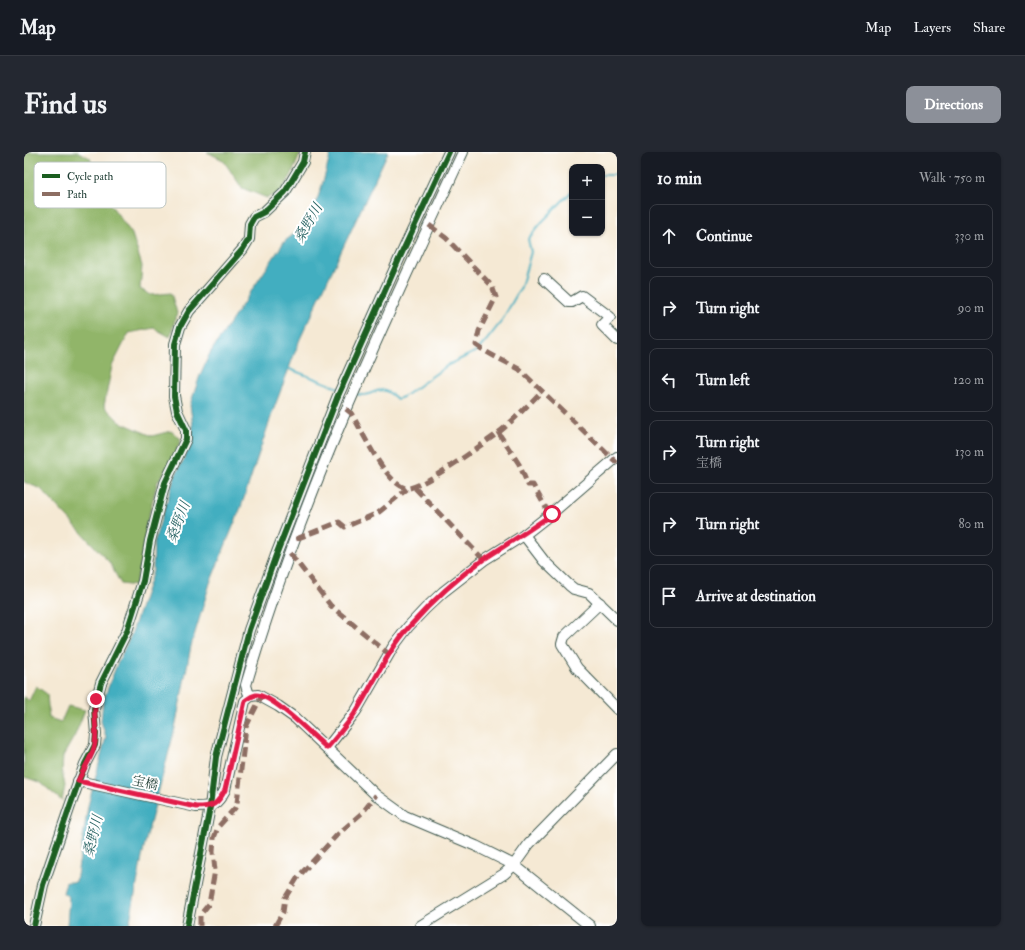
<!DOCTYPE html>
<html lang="en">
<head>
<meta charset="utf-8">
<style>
	:root { --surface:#171b24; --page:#242831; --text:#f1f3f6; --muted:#9ea1a6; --line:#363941; --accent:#8c9099 }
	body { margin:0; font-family:"IM FELL Double Pica","Noto Serif JP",serif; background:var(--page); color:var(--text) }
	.controls { position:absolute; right:12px; top:12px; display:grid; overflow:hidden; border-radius:8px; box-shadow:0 1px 3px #0004 }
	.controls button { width:36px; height:36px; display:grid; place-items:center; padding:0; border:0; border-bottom:1px solid var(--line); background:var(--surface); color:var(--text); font:20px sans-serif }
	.stop { position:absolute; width:12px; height:12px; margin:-9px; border:3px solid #e11d48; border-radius:50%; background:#fff }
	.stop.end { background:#e11d48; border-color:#fff; box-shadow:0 1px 4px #0008 }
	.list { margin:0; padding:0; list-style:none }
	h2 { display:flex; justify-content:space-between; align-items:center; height:52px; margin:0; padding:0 16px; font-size:17px }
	h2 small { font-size:13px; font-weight:400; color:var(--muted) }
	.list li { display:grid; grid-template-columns:26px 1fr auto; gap:12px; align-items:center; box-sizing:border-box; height:64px; margin:0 8px 8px; padding:0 8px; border:1px solid var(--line); border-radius:8px }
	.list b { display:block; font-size:15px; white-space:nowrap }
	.list p { margin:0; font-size:13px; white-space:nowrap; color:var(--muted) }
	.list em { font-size:13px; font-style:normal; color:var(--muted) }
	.icon { flex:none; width:22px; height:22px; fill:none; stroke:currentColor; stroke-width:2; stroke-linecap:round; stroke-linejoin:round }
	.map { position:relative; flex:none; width:593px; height:774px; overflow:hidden; border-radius:8px }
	header { display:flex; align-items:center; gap:24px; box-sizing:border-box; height:56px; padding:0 20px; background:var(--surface); border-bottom:1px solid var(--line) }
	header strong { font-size:19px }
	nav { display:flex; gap:22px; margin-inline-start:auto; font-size:14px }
	.intro { display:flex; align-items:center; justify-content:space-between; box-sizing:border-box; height:96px; padding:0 24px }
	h1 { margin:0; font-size:28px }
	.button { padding:10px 18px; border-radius:8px; background:var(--accent); color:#fff; font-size:14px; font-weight:700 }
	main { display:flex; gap:24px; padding:0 24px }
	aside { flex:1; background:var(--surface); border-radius:8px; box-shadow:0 1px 3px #0004 }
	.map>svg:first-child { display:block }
</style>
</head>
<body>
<header>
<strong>Map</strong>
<nav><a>Map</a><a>Layers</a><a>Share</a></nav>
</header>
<div class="intro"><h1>Find us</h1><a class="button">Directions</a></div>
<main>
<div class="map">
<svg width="593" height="774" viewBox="0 0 593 774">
	<rect width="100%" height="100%" fill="#fff"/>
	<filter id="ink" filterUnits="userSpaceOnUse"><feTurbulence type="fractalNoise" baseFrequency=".025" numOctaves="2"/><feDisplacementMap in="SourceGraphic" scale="8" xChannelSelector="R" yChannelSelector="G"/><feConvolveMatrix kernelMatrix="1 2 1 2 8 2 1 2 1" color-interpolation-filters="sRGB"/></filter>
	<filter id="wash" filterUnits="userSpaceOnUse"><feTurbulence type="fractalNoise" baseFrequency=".012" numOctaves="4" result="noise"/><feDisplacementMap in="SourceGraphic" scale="16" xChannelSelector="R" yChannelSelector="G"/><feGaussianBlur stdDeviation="0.9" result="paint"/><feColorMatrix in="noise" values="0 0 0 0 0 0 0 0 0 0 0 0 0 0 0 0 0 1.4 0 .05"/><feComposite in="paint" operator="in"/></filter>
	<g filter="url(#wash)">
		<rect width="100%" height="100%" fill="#f5e9d4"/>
		<g fill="#91b569" stroke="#58794e">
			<path d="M0,0H54L66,6L76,38L108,82L118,114L116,137L127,143L147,141L153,161L146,185L130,176L105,181L88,214L80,254L96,270L128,284L147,279L157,287L149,308L133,331L122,375L118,406L111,434L97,432L85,410L17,337L0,330Z"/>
			<path d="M183,0H277L267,24L256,40L243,46L218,36L199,8Z"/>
			<path d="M12,534L23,542L25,566L37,570L44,554L61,558L51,583L39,604L38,619L41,634L38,649L16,630L0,625V544L5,549Z"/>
		</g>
		<path fill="#42aec0" stroke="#30767a" d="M307,0H364L276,187L249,259L217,355L186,431L167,494L151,576L120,695L105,774H43L45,745L39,741L42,730H52L64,654L82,585L77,569L79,549L93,512L107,483L129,419L130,390L151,324L168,291L169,274L166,253L176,223L186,201L260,90C268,83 277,78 283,69C294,52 302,20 307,0Z"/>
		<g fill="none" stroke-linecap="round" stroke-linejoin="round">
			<g stroke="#42aec0" stroke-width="2">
				<path d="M578,23H593"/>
				<path d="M263,216L315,236"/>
				<path d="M332,242C351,248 352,227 373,247L379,245L424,213L453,199L462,189L477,170L497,135L507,100L504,87L517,71L548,39"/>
			</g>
		</g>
	</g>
	<g filter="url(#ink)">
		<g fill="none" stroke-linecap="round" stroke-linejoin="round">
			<defs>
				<g id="minor">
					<path d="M520,127L545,150H548L558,144L586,165L578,173L593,188"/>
					<path d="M500,383L520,409L545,433L550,437L565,441L593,468"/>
					<path d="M576,451L540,485L538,492L553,516L593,557"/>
					<path d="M227,544L224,540L222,533C276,348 358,174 439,0"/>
					<path d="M303,596L332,559L369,495L384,475L401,457L419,440L460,408L500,383L528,361L593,305"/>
					<path d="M54,629L172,655C189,655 193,653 201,638L221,549L227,544L234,543L254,554L271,566L352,643L381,664L452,694L490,713L566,774"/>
					<path d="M10,774L19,733L46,654L61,612L71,593L72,582L70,557L77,531L103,479L119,429L126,389L141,331L162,287V278L153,259L150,244L151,192L156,175L165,159L219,97L225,87L226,72L230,65L240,60L261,40L279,10L281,0"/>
					<path d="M163,774L186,655L192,605L225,478L252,403L313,246L376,105L425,0"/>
					<path d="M396,774L480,722L490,713L505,692L593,602"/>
				</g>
			</defs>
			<use href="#minor" stroke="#3f574c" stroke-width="12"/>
			<use href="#minor" stroke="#fff" stroke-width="10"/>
			<g stroke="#8d6e63" stroke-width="5" stroke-dasharray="10 5" stroke-linecap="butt">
				<path d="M405,73L422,86L468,134L472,145L455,179L452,193C466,203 480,209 495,217L593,311"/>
				<path d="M322,257L327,261C339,280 360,329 381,336C393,341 461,290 474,281C490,268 504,253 518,239"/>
				<path d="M474,280L495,312L504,333H509L522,356L528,361"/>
				<path d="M391,336L460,408"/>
				<path d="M272,387L315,370L321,375L354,361L383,337"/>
				<path d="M266,401L307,454L366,503"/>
				<path d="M176,774V763L185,752L191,718L189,700L190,686L194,675L211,656L213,651L222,575L237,545"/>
				<path d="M251,774L259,760L261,746L274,725L313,683L339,660L352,643"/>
			</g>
			<defs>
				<g id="cycleway">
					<path d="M10,774L19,733L46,654L61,612L71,593L72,582L70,557L77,531L103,479L119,429L126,389L141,331L162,287V278L153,259L150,244L151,192L156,175L165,159L219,97L225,87L226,72L230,65L240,60L261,40L279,10L281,0"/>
					<path d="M163,774L186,655L192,605L225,478L252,403L313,246L376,105L425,0"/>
				</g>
			</defs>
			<use href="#cycleway" stroke="#fff" stroke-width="8"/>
			<use href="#cycleway" stroke="#1b5e20" stroke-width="6"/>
		</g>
	</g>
	<g fill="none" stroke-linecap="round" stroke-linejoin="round" filter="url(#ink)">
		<path stroke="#e11d48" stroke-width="5" d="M72,547C68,562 74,576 71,591C70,602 59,618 54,629L172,655C189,655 193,653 201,638L221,549C225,546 227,544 232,543C248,542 290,585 303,596C313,584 324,572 333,558C350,531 364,498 386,474C408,449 433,426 460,407C483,392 506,378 528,362"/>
	</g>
	<g text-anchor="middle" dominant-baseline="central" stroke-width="4" stroke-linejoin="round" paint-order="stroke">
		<g font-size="13" fill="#1f3d34" stroke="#fff">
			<text transform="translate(121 631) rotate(12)">宝橋</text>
		</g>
		<g font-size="14" font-style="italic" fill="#2b6565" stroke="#fff">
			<text transform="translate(284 71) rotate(-60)">桑野川</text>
			<text transform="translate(154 370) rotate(-69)">桑野川</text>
			<text transform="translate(69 684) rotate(-76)">桑野川</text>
		</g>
	</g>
	<rect x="10" y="10" width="132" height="46" rx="6" fill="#fff" stroke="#bcc5c2" stroke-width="1"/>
	<rect x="18" y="22" width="18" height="4" fill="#1b5e20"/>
	<rect x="18" y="40" width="18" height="4" fill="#8d6e63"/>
	<g font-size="11" fill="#1f3d34">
		<text x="43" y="28">Cycle path</text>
		<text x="43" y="46">Path</text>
	</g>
</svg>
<div class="controls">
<button>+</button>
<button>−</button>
</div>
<div class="stop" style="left:528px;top:362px"></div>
<div class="stop end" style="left:72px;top:547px"></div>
</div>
<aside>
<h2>10 min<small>Walk · 750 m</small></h2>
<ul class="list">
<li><svg class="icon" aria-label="ahead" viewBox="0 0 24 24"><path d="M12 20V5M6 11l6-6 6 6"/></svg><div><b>Continue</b></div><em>330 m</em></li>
<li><svg class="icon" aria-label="right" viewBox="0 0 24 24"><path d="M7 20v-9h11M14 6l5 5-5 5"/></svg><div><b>Turn right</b></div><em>90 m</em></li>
<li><svg class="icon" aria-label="left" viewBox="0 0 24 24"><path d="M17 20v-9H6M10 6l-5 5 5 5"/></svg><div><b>Turn left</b></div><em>120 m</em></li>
<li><svg class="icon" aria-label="right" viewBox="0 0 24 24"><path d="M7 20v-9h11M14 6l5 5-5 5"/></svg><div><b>Turn right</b><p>宝橋</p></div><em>130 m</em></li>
<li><svg class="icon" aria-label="right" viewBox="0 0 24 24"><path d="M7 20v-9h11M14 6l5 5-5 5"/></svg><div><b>Turn right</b></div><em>80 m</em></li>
<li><svg class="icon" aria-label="arrive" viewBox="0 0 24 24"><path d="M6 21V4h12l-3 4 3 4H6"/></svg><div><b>Arrive at destination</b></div></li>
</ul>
</aside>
</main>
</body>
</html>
